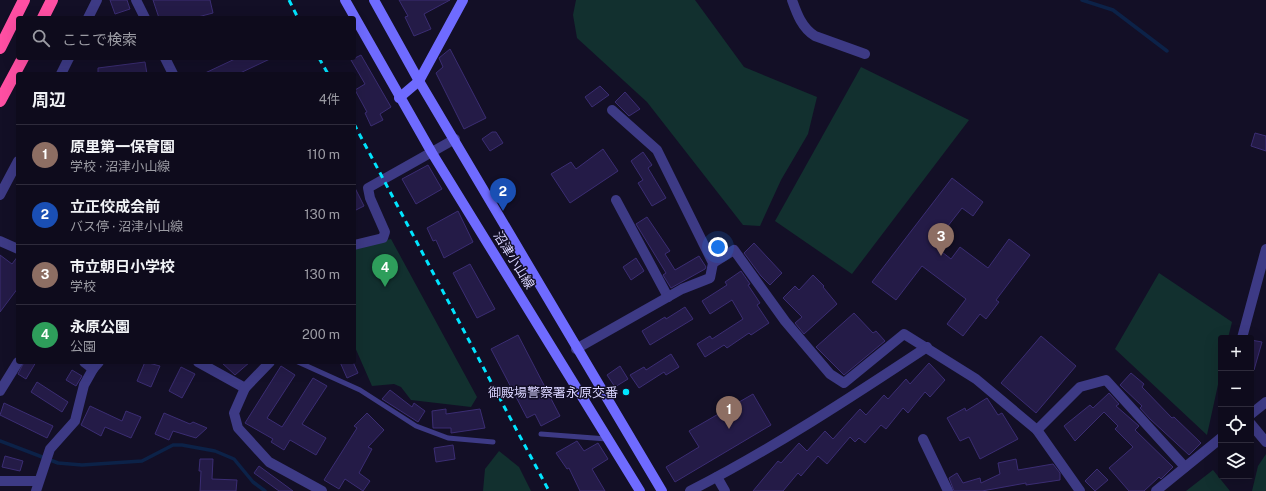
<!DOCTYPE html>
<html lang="ja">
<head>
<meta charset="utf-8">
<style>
	:root { --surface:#0e0b1c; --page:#171425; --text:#f1f3f6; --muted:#9b9ba3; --line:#2e2b3b; --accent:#d93025 }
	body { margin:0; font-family:"Public Sans","Noto Sans JP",sans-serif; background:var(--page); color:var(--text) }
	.controls { position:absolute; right:12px; bottom:12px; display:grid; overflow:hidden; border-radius:4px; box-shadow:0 4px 16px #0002 }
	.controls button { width:36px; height:36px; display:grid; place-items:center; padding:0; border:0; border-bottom:1px solid var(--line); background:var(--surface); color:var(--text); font:20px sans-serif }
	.you { position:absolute; left:718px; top:247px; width:14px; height:14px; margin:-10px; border:3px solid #fff; border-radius:50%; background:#1a73e8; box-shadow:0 0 0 6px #1a73e833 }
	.badge { display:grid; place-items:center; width:26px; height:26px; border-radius:50%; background:var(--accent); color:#fff; font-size:13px; font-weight:700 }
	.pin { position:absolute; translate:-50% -33px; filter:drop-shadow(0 1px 2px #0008) }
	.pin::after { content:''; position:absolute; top:21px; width:14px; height:12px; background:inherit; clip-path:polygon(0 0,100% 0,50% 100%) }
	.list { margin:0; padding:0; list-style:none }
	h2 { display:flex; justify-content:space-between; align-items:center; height:52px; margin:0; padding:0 16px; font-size:17px }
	h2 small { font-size:13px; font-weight:400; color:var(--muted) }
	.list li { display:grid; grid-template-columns:26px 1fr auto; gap:12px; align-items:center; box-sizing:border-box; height:60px; padding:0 16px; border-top:1px solid var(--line) }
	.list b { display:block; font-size:15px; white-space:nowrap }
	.list p { margin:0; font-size:13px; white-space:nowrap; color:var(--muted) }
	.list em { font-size:13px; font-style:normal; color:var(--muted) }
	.icon { flex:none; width:22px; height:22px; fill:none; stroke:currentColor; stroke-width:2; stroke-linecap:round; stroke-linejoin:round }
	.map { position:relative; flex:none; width:1266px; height:491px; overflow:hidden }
	.search { position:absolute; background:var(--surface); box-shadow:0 4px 16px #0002; left:16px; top:16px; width:340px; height:44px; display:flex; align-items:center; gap:10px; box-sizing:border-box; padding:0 14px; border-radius:4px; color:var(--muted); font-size:15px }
	.panel { position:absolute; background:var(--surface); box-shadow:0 4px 16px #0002; left:16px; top:72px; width:340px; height:292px; border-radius:4px }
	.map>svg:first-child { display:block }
</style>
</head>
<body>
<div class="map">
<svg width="1266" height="491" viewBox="0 0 1266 491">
	<rect width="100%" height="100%" fill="#130f26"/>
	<g fill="#12302f">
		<path d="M576,0H695L744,67L817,97L808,134L781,180L760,226L743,225L647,102L577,38L573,15Z"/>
		<path d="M861,67L969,120L852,274L775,221Z"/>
		<path d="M391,239L477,397L471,407L411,400L401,387L394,384L372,386L354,345L356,329L354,326V248Z"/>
		<path d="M1159,273L1232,322L1228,338H1221V371L1207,435L1115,349Z"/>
		<path d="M499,451L519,467L531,491H483L485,469Z"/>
		<path d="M1266,454V491H1252L1258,466Z"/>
		<path d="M1213,470L1230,491H1186Z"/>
	</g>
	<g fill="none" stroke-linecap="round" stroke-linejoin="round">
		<g stroke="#0c2248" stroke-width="3.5">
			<path d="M1082,0L1113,10L1167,51"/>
			<path d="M0,441L58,463L82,465L142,461L173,445H182L215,451L234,459L253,482L265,491"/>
		</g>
	</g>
	<g fill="#241b47" stroke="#3b2d73">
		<path d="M110,0H127L130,9L115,14Z"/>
		<path d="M153,0H210L213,13L194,18H159Z"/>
		<path d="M399,0H450L424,14L431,29L414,36L405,17L408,16Z"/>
		<path d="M450,49L486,118L464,129L436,73L443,67L439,58Z"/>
		<path d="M361,55L391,107L380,114L383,120L371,126L365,113L367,112L355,90L365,84L351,60Z"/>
		<path d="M237,58H272L238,74H203Z"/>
		<path d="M145,62L147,74H98V68Z"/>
		<path d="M600,86L609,95L592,107L585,97Z"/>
		<path d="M625,92L640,109L629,116L615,102Z"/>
		<path d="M492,132H496L503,143L490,151L482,139Z"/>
		<path d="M1255,133L1266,136V151L1251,146Z"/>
		<path d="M603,149L618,171L570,203L551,174L571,162L576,169Z"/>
		<path d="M643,152L652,165L648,168L666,198L652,206L638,183L643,180L631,161Z"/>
		<path d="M428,165L442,189L416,204L402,179Z"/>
		<path d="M952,178L983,202L973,216L962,208L933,245L951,259L960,247L988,268L1009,239L1030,255L996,300L999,302L986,319L980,314L963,336L947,324L966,299L922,266L896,300L872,282Z"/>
		<path d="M354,186L364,206L354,211Z"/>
		<path d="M458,211L473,242L444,258L436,240L433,241L427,228Z"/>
		<path d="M647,217L670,251L665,254L675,270L699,256L706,267L705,269L671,288L663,275L666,273L636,224Z"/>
		<path d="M754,243L782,273L770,285L761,276L744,253Z"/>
		<path d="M0,255L12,264L18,256V288L0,312Z"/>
		<path d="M636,258L644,271L631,280L623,267Z"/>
		<path d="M470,264L495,309L477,318L453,273Z"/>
		<path d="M741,271L750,284L748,285L760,303L757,305L769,323L751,335L749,333L727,348L724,345L705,357L697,344L710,336L712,339L743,319L732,300L710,314L702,301L727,285L725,282Z"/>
		<path d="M813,275L824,286L823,287L837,304L804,334L795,323L802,317L783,298L795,286L799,290Z"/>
		<path d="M685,307L693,319L650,345L642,331L665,317L666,319Z"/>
		<path d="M854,313L873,333L876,331L885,341L844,375L816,347Z"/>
		<path d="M518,335L560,416L541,426L535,414L527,418L491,349Z"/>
		<path d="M1041,336L1076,366L1036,413L1001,383Z"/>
		<path d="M1251,340L1262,342L1254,370H1251Z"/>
		<path d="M671,354L679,367L666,375L664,372L639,388L630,375L644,367L646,370Z"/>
		<path d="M24,362H36L26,379L18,374Z"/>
		<path d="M145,362L160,366L151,387L137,381Z"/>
		<path d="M221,362H250L235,375Z"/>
		<path d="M340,362H353L358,373L347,378Z"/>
		<path d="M929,363L945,380L930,397L925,392L908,413L903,408L886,429L881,425L865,443L859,438L855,442L850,437L827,464L818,456L801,476L798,473L783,491H753L778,461L781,463L799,443L807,451L825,431L833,439L860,409L866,415L884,395L888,399L906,379L910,384Z"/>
		<path d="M281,366L295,375L267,418L282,427L313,378L327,386L302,424L326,438L316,455L290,440L284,450L271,442L273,439L245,423Z"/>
		<path d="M620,366L628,379L615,387L607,375Z"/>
		<path d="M181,367L195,374L182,398L169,391Z"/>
		<path d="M72,370L82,376L76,386L66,380Z"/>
		<path d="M1131,373L1144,384L1142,387L1172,418L1174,417L1201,443L1189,455L1150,419L1140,408L1142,406L1120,385Z"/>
		<path d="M37,382L68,402L62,412L31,392Z"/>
		<path d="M390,390L412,407L414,403L425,411L418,422L382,399Z"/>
		<path d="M1109,393L1119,404L1116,406L1139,426L1135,430L1173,467L1161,479L1159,477L1144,491H1129L1109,468L1133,447L1115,429L1118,426L1104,412L1075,441L1064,426L1090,405L1093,408Z"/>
		<path d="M753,394L771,425L675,482L666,467L699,447L689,431Z"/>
		<path d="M987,398L998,415L1002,413L1018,439L980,459L969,437L960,441L947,418L965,408L966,411Z"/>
		<path d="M4,403L53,426L47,438L0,415Z"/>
		<path d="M90,406L122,421L126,411L141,417L131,438L105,427L101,436L81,425Z"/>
		<path d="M446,409V414L480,409L485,428L451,433V428H433L432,411Z"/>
		<path d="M164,413L190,424L193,422L207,428L196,438L173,431L169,440L155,434Z"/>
		<path d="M367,413L384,430L368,447L372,449L359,473L370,481L363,491L345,479L339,489L324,480L357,428L354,426Z"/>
		<path d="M577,441L584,451L598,443L608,459L592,469L605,491H580L569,468L567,469L556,453Z"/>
		<path d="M453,445L455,459L436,462L434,448Z"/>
		<path d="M5,456L23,461L20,471L2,467Z"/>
		<path d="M200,459H213L212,479L237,480L236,491H200L201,471H199Z"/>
		<path d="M1016,459L1018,470L1053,464L1060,473V480L1026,485V483L982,491H954L949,478L957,473L963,483L980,478L981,483L1000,474L998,463Z"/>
		<path d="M259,466L293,491H279L254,473Z"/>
		<path d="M1097,469L1108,480L1095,491L1085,481Z"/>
	</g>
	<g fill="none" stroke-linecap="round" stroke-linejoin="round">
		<g stroke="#3d3a85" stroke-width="5">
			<path d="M298,362L360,390L416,426L448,438L493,442"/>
			<path d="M541,434L607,439"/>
		</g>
		<g stroke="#3d3a85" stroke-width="10">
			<path d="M136,0L145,18"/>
			<path d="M792,0C797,14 802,28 815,36L865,54"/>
			<path d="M88,18L97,0"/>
			<path d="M165,58L173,74"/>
			<path d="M61,74L69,58"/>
			<path d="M0,195L18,161"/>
			<path d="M616,200L668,297"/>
			<path d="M0,241L18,249"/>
			<path d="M354,245L383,238L385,232L370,198L368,188L455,139"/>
			<path d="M713,263L734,250L785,321L830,374L844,383L904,334L976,379L1037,430L1080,491"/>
			<path d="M1242,338L1266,249"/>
			<path d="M576,349L682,289L710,278L713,263L657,150L612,110"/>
			<path d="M84,362L93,369L99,362"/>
			<path d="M198,362L245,388"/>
			<path d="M270,362L245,388L234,413L238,428L269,462L322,491"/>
			<path d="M0,391L18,362"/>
			<path d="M1251,414L1266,402"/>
			<path d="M1251,424L1266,442"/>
			<path d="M1037,430L1080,387L1106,380L1185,467"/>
			<path d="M923,439L948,491"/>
			<path d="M717,477L725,491"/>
			<path d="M0,481H38"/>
			<path d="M36,491L50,449L75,421L84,385L93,369"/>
			<path d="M690,491C772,449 850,398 927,347"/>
			<path d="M1156,491L1221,438"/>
		</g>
		<g stroke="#6f6bff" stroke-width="10">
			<path d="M345,0L432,153L640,491"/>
			<path d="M374,0L419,81L662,491"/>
			<path d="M399,98L419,81L463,0"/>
		</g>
		<g stroke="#ff4fa3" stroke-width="12">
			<path d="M43,18L52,0"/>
			<path d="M0,48L24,0"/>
			<path d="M0,101L23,58"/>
		</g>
		<g stroke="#00e5ff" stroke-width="3" stroke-dasharray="6 5" stroke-linecap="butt">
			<path d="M289,0L298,18"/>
			<path d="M319,58L328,74"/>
			<path d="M354,124L549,491"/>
		</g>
	</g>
	<circle fill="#00e5ff" stroke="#130f26" stroke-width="1.5" cx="626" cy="392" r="4"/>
	<g text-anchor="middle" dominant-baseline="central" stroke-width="3" stroke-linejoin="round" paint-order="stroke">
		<g font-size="13" fill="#d9d4ff" stroke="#130f26">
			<text transform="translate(514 260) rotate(58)">沼津小山線</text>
		</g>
		<g font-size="13" fill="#d9d4ff" stroke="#130f26" text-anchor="end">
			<text x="618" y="392">御殿場警察署永原交番</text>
		</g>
	</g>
</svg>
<div class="controls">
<button>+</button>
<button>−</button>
<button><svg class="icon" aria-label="locate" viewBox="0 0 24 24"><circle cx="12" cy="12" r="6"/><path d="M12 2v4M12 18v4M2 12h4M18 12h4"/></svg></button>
<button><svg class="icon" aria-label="layers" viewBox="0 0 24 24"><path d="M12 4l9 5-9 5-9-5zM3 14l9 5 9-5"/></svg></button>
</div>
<div class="you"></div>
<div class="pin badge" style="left:729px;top:429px;background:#8d6e63">1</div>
<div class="pin badge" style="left:503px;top:211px;background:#1a4fb4">2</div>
<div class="pin badge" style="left:941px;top:256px;background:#8d6e63">3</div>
<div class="pin badge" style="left:385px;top:287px;background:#2e9e5b">4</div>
<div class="search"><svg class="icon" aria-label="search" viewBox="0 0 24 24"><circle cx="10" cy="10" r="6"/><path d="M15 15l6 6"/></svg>ここで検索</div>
<section class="panel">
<h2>周辺<small>4件</small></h2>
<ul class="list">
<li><span class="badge" style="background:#8d6e63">1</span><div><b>原里第一保育園</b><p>学校 · 沼津小山線</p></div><em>110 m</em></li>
<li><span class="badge" style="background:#1a4fb4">2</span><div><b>立正佼成会前</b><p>バス停 · 沼津小山線</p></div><em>130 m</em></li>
<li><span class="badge" style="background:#8d6e63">3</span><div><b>市立朝日小学校</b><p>学校</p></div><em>130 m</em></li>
<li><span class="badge" style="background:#2e9e5b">4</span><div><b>永原公園</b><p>公園</p></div><em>200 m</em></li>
</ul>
</section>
</div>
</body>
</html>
